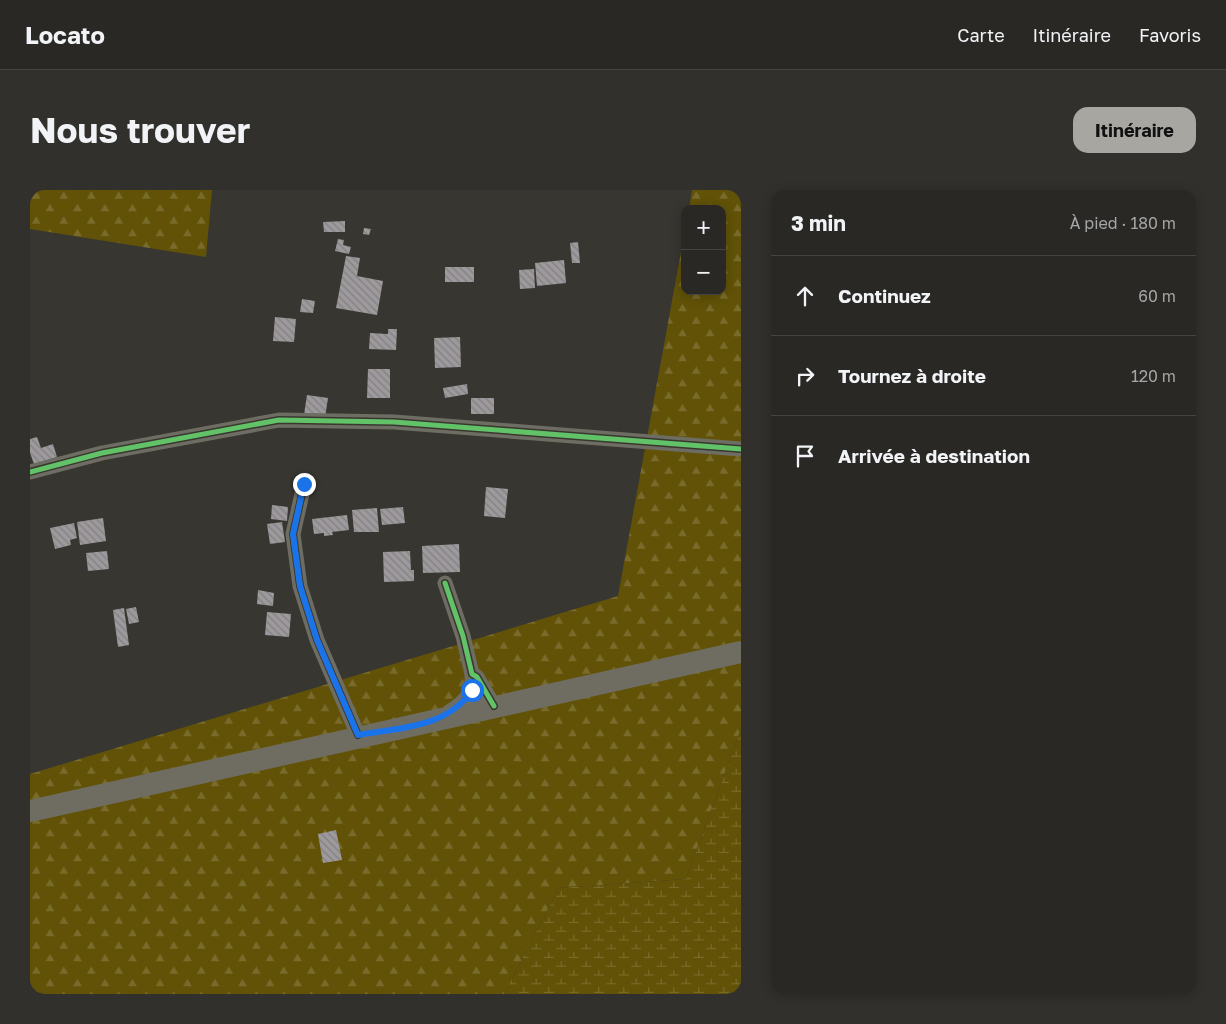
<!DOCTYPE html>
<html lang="fr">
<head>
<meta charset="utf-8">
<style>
	:root { --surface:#292825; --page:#31302d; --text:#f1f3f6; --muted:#a5a6a7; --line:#454442; --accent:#a7a6a1 }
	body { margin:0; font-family:"Golos Text",sans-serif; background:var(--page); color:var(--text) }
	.controls { position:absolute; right:15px; top:15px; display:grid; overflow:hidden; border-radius:10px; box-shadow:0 2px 12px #0003 }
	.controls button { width:45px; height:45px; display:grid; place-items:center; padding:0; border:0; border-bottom:1px solid var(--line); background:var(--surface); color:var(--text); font:25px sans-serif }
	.stop { position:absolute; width:15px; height:15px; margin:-11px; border:4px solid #1a73e8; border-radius:50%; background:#fff }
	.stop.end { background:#1a73e8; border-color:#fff; box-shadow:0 1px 5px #0008 }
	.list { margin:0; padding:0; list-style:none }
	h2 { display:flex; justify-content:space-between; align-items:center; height:65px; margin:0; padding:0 20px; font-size:21px }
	h2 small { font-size:16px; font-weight:400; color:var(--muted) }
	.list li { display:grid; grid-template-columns:32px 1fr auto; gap:15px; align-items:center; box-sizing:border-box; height:80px; padding:0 20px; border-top:1px solid var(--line) }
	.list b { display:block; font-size:19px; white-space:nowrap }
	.list em { font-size:16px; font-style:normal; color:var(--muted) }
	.icon { flex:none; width:28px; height:28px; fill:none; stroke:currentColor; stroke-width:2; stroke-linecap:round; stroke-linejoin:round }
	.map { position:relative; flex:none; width:711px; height:804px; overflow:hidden; border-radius:15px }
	header { display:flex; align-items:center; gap:30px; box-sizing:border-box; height:70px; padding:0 25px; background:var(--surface); border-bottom:1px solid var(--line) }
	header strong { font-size:24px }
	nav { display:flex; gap:28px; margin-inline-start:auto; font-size:18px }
	.intro { display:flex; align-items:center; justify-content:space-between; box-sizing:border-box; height:120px; padding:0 30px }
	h1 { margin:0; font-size:35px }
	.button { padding:12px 22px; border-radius:15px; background:var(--accent); color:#111; font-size:18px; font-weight:700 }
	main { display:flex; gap:30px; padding:0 30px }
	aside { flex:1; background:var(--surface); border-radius:15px; box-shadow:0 2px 12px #0003 }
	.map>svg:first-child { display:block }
</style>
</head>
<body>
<header>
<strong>Locato</strong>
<nav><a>Carte</a><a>Itinéraire</a><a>Favoris</a></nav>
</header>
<div class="intro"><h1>Nous trouver</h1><a class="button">Itinéraire</a></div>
<main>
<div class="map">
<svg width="711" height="804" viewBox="0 0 711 804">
	<defs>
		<pattern id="forest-firs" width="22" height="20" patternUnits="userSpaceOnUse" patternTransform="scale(1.25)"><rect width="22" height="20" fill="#615207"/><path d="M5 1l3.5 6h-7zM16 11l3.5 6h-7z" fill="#786b2b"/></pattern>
		<pattern id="wetland-marsh" width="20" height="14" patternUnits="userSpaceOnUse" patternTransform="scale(1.25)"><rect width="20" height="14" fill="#615207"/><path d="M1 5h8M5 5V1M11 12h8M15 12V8" fill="none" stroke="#786b2b"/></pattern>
		<pattern id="building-back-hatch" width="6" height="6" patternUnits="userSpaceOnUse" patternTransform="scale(1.25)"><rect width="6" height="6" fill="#9d999c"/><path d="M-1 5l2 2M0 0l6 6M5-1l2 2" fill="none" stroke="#828081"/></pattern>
	</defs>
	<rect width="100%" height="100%" fill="#373631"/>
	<g fill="url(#forest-firs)">
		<path d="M0,0H182L176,67L0,39Z"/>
		<path d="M662,0H711V539L656,689L529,698L474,804H0V584L588,406L655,40V101H692V19H659Z"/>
	</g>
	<path fill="url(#wetland-marsh)" d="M711,539V804H474L529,698L656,689Z"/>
	<g fill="url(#building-back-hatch)">
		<path d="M315,31V42H294L293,32Z"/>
		<path d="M334,38L341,39L339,45L333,44Z"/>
		<path d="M308,49L314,50L313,55L321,57L319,64L305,61Z"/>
		<path d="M548,52L550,73H542L540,53Z"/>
		<path d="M316,66L330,68L327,86L353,91L347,125L306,118Z"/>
		<path d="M534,70L536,93L507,96L505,73Z"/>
		<rect x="415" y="77" width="29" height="15"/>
		<path d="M504,79L505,98L490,99L489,80Z"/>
		<path d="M272,109L285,111L283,123L270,122Z"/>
		<path d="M245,127L266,129L264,152L243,151Z"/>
		<path d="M358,139H367L366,160L339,159L340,143L358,144Z"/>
		<path d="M430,147L431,177L405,178L404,148Z"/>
		<path d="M338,179H360V208H337Z"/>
		<path d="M437,194L438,204L415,208L413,198Z"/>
		<path d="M277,205L298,208L294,234L273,231Z"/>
		<rect x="441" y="208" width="23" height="16"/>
		<path d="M7,247L11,258L23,254L27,267L4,274L0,263V249Z"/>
		<path d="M456,297L478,299L475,328L454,326Z"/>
		<path d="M242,315L258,317L257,331L241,329Z"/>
		<path d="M373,317L375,333L352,335L350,319Z"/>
		<path d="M347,318L349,342H324L322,320Z"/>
		<path d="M317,325L319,340L302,342L303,345L294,346V343L284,344L282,329Z"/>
		<path d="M73,328L76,351L50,355L47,332Z"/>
		<path d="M252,332L255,352L240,354L237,334Z"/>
		<path d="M44,333L47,348L40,350L41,355L25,359L20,338Z"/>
		<path d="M429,354L430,382L393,383L392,356Z"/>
		<path d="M77,361L79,379L58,381L56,363Z"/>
		<path d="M380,361L381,380H384V391L354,392L353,362Z"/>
		<path d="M228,400L244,403L243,416L227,414Z"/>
		<path d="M106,417L109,432L99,434L96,419Z"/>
		<path d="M94,418L99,455L88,457L83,420Z"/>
		<path d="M237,422L261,424L259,447L235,445Z"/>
		<path d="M306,640L312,670L293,673L288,644Z"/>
	</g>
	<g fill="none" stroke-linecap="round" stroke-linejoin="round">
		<g stroke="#6e6d63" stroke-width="15">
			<path d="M0,282L72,263L249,230L364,232L711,259"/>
			<path d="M274,295L263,344L270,396L287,450L328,545"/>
			<path d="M415,393L433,446L442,484L447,487L464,516"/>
			<path d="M419,522C434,512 444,504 442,484"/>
		</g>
		<path stroke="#6f6d62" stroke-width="22" d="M0,621C237,566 474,514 711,462"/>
		<defs>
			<g id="cycleway">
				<path d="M0,282L72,263L249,230L364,232L711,259"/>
				<path d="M274,295L263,344L270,396L287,450L328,545"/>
				<path d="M415,393L433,446L442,484L447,487L464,516"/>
			</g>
		</defs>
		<use href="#cycleway" stroke="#39372f" stroke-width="8"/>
		<use href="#cycleway" stroke="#61c268" stroke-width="5"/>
	</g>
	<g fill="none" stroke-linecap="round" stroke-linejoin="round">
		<path stroke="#1a73e8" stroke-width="6" d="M274,294L263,344L270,396L287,450L328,545C367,538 418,538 442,500"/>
	</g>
</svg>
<div class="controls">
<button>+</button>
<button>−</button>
</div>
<div class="stop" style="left:442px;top:500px"></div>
<div class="stop end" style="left:274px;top:294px"></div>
</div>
<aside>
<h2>3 min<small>À pied · 180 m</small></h2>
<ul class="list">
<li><svg class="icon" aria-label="ahead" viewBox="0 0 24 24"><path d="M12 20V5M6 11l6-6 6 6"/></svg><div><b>Continuez</b></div><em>60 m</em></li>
<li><svg class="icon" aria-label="right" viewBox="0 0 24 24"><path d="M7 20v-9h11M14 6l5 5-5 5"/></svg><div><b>Tournez à droite</b></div><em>120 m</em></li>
<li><svg class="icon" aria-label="arrive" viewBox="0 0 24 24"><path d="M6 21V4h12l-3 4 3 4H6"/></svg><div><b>Arrivée à destination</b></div></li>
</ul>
</aside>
</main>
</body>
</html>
